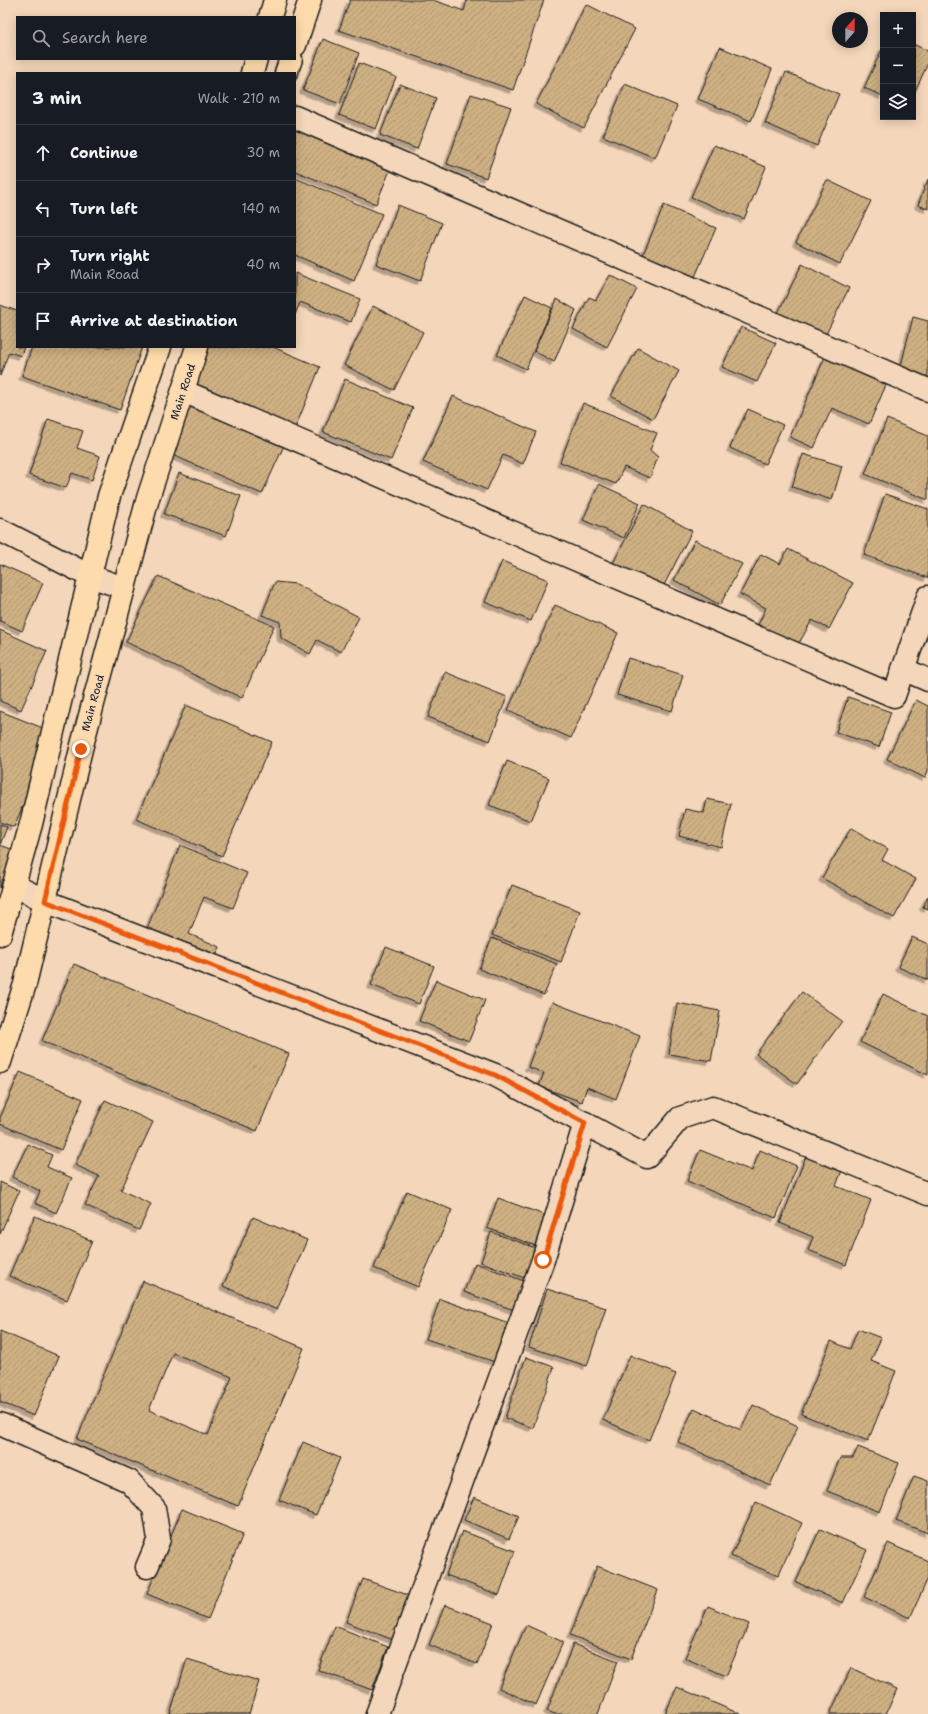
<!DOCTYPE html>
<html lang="en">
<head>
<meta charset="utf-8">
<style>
	:root { --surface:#171b24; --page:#20242c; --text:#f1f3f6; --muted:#9ea1a6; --line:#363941 }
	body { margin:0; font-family:"Shantell Sans",sans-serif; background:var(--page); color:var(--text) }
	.controls { position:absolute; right:12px; top:12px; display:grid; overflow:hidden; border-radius:0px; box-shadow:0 2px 10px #0003 }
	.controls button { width:36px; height:36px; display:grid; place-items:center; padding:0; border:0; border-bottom:1px solid var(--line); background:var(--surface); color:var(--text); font:20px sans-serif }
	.compass { position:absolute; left:832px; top:12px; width:36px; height:36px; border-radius:50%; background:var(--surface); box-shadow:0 2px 10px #0003; rotate:21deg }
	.stop { position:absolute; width:12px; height:12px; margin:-9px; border:3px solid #ea580c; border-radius:50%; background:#fff }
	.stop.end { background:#ea580c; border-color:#fff; box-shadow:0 1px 4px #0008 }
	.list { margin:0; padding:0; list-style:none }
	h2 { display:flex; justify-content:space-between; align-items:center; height:52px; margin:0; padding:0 16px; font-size:17px }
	h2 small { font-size:13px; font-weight:400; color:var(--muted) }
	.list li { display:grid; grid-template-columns:26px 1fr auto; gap:12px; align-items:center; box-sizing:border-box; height:56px; padding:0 16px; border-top:1px solid var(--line) }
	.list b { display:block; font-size:15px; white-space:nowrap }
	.list p { margin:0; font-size:13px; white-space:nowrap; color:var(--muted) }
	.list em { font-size:13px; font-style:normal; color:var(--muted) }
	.icon { flex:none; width:22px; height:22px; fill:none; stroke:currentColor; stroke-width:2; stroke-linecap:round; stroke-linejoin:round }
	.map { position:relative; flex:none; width:928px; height:1714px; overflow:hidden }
	.search { position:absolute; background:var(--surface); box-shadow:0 2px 10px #0003; left:16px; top:16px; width:280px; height:44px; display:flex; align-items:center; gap:10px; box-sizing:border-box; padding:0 14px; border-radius:0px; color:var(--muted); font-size:15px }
	.panel { position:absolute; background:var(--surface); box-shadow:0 2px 10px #0003; left:16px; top:72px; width:280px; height:276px; border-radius:0px }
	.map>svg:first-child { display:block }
</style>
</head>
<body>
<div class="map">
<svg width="928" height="1714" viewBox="0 0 928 1714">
	<defs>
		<pattern id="building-hatch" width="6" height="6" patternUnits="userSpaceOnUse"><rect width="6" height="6" fill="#ceb083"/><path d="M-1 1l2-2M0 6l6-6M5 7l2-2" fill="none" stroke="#b09771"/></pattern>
		<filter id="shadow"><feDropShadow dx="-3.5" dy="3.5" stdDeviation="0" flood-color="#0004"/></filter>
	</defs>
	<rect width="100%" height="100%" fill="#f4d7ba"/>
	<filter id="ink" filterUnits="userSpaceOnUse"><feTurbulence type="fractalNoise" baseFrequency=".025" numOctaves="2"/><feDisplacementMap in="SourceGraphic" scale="8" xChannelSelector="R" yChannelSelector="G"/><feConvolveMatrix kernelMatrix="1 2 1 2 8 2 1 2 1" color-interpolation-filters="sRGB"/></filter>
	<g filter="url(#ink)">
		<g fill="url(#building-hatch)" stroke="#1c1c1c" fill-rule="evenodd" filter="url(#shadow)">
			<path d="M350,0H433L464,11L467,0H544L513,90L339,30Z"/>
			<path d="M586,4L635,29L584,128L536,104Z"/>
			<path d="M323,39L359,53L340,104L303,90Z"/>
			<path d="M913,44L928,51V63L913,96Z"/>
			<path d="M720,47L772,69L751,121L698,99Z"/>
			<path d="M883,47V96L864,88Z"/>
			<path d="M359,63L396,77L376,129L339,115Z"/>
			<path d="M786,72L839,94L817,146L765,123Z"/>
			<path d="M400,84L436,98L417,149L380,135Z"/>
			<path d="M625,84L677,106L655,158L603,136Z"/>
			<path d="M471,94L511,107L486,178L447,164Z"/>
			<path d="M295,123L393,163L376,204L295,171Z"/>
			<path d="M714,145L766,167L744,219L691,197Z"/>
			<path d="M295,178L382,214L354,281L295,255Z"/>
			<path d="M928,179V209L918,205Z"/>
			<path d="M827,180L871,201L840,264L796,242Z"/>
			<path d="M398,205L442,223L420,281L376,264Z"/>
			<path d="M664,205L716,228L694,279L642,257Z"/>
			<path d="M802,264L849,288L822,342L775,319Z"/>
			<path d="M295,273L360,299L351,322L300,302L295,315Z"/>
			<path d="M610,275L637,289L607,347L573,329L589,297L596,300Z"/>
			<path d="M525,295L552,308L526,369L497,355Z"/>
			<path d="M557,299L576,310L554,362L534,351Z"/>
			<path d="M0,305L17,311V347H24L21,356L9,352L0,376Z"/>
			<path d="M373,306L423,332L394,390L344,365Z"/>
			<path d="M913,317L928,321V378L900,370Z"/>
			<path d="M741,327L776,343L757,382L722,367Z"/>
			<path d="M32,347H142L120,410L22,376Z"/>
			<path d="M204,347H273L320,367L294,431L187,387Z"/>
			<path d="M638,348L679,371L653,419L611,396Z"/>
			<path d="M825,357L886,385L869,424L832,408L814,448L790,437Z"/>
			<path d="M345,379L413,408L391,460L323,432Z"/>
			<path d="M453,396L536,432L523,464L503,455L487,490L423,462Z"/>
			<path d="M192,398L287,439L262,494L168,453Z"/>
			<path d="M583,403L657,433L650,450L658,457L650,478L624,467L616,484L560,462Z"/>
			<path d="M748,409L783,425L765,464L730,448Z"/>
			<path d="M48,419L83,431L77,448L100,456L92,480L72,473L66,488L29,475Z"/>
			<path d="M887,419L928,436V500L865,474Z"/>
			<path d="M803,454L842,466L832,500L792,487Z"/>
			<path d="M179,473L241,496L226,536L164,514Z"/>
			<path d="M599,484L640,503L624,538L583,520Z"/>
			<path d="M885,494L928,509V578L864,555Z"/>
			<path d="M644,504L692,531L661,591L611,567Z"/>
			<path d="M695,540L742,564L720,605L674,580Z"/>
			<path d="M788,549L853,583L829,629L812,620L798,645L758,625L766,608L740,594L761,554L780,564Z"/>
			<path d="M502,561L548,580L531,621L485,602Z"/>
			<path d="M0,564L43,583L22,631L0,621Z"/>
			<path d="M158,576L274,626L242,698L126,642Z"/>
			<path d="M275,582L296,584L359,617L341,652L317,640L310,654L281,638L280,622L262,615Z"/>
			<path d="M555,605L618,633L571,738L508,710Z"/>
			<path d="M0,630L47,651L21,710L0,701Z"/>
			<path d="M628,658L683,675L672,711L617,695Z"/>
			<path d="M445,672L507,697L490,741L428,717Z"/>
			<path d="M848,697L891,712L879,747L836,732Z"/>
			<path d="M916,700L928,706V771L925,778L887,759Z"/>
			<path d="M186,705L272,742L222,856L136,819Z"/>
			<path d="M0,711L53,732L14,827L0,822Z"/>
			<path d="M507,761L549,778L531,821L489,805Z"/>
			<path d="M707,799L731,804L721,847L679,836L685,809L704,813Z"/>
			<path d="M0,824L7,827L0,845Z"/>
			<path d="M851,828L888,849L882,860L916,879L894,918L822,878Z"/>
			<path d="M0,845L14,850L0,888Z"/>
			<path d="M180,845L247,873L233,908L204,897L189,934L220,947L214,961L145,934Z"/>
			<path d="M512,885L580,911L561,962L492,935Z"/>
			<path d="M928,896V909L923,907Z"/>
			<path d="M912,937L928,944V980L898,967Z"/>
			<path d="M492,938L557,964L544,995L479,969Z"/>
			<path d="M386,947L434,966L419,1004L371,985Z"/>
			<path d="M74,964L289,1054L257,1131L42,1041Z"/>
			<path d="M436,980L485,1000L469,1041L419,1021Z"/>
			<path d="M802,992L842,1021L797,1084L756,1054Z"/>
			<path d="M883,994L928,1016V1075L860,1042Z"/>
			<path d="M552,1002L640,1036L616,1099L587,1087L582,1102L539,1086L544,1073L528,1067Z"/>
			<path d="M677,1003L720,1011L711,1061L669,1054Z"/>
			<path d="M20,1072L83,1099L61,1150L0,1124V1118Z"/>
			<path d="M105,1100L153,1122L121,1190L151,1204L139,1230L85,1205L99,1176L75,1165Z"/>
			<path d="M28,1144L52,1155L47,1167L72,1178L56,1213L35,1203L40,1191L12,1177Z"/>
			<path d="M700,1150L752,1171L760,1150L797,1166L776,1218L687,1181Z"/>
			<path d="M806,1156L842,1170L836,1186L871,1200L846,1265L808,1250L813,1237L780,1223Z"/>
			<path d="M0,1182L19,1191L0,1234Z"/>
			<path d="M407,1191L452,1210L418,1287L374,1268Z"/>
			<path d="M498,1198L547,1216L536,1246L487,1228Z"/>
			<path d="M35,1216L92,1241L67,1300L9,1276Z"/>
			<path d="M253,1217L307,1240L277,1310L223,1286Z"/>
			<path d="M491,1232L541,1250L530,1280L481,1262Z"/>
			<path d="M475,1263L524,1281L514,1310L464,1292Z"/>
			<path d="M143,1281L304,1348L238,1506L77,1439ZM173,1353L232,1377L208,1435L149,1410Z"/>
			<path d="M547,1289L606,1308L587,1366L529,1347Z"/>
			<path d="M440,1299L509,1323L495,1362L426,1339Z"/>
			<path d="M858,1329L881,1338L871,1361L896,1371L868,1441L801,1414L831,1341L850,1349Z"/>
			<path d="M0,1331L59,1356L34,1416L0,1402Z"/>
			<path d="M630,1355L676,1374L649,1440L603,1420Z"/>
			<path d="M526,1357L554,1367L533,1428L505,1418Z"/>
			<path d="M753,1405L798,1426L770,1485L678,1442L694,1408L741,1430Z"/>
			<path d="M303,1442L340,1458L316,1515L279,1500Z"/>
			<path d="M858,1447L899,1463L880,1512L827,1491L840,1458H853Z"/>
			<path d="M914,1476L928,1481V1533L896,1521Z"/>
			<path d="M474,1497L519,1516L509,1539L464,1520Z"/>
			<path d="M756,1502L802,1523L778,1576L731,1556Z"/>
			<path d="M182,1509L243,1534L208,1619L147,1594Z"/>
			<path d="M820,1529L867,1550L843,1603L796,1582Z"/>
			<path d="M462,1531L515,1551L499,1595L446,1575Z"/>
			<path d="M888,1543L928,1561V1578L910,1618L864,1597Z"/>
			<path d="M597,1566L658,1590L631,1659L570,1635Z"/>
			<path d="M363,1579L416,1598L399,1642L346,1622Z"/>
			<path d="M445,1605L493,1623L477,1664L429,1645Z"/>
			<path d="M708,1606L749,1624L726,1676L685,1658Z"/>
			<path d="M526,1625L563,1642L536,1705L499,1688Z"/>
			<path d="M335,1626L388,1647L372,1690L318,1670Z"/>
			<path d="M573,1644L618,1661L598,1714H555L547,1711Z"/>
			<path d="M187,1659L259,1681L249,1714H170Z"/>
			<path d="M851,1668L897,1689L886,1714H830Z"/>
			<path d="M677,1687L740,1714H665Z"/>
		</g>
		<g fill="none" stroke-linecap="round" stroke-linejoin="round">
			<defs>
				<g id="minor">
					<path d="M295,117L928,390"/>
					<path d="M183,391L894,696L928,597"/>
					<path d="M0,530L90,576L124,588"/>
					<path d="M903,669L928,680"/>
					<path d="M14,885L45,901L495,1075L647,1157L680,1118L713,1107L928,1194"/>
					<path d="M0,1424L129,1481L154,1508L159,1539L147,1567"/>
					<path d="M377,1714L543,1260L585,1123"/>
				</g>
				<g id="major">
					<path d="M270,17L275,0"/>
					<path d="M295,45L310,0"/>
					<path d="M252,73L256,59"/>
					<path d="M286,73L291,59"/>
					<path d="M0,934L31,824L109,496L160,347"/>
					<path d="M0,1062L25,984L81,749L148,498L197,347"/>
				</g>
			</defs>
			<use href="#minor" stroke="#1c1c1c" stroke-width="25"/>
			<use href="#major" stroke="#1c1c1c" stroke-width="25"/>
			<use href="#minor" stroke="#f4d7ba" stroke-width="22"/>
			<use href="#major" stroke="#fedbac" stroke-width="22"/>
		</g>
	</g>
	<g fill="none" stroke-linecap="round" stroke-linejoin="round" filter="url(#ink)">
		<path stroke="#ea580c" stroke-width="5" d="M81,749L45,901L495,1075L585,1123L543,1260"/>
	</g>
	<g text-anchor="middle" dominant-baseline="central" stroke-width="3" stroke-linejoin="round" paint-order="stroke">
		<g font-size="11" fill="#1c1c1c" stroke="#f4d7ba">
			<text transform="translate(183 392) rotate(-72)">Main Road</text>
			<text transform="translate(93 703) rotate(-75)">Main Road</text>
		</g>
	</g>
</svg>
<div class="controls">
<button>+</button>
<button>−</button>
<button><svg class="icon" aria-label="layers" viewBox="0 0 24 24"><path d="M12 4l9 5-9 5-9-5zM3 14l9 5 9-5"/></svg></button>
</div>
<svg class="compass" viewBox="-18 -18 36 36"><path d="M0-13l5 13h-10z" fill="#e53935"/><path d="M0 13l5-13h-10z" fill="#9ea1a6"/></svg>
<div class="stop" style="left:543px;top:1260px"></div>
<div class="stop end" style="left:81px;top:749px"></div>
<div class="search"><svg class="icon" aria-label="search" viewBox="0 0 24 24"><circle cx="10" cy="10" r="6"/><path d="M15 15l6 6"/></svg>Search here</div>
<section class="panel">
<h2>3 min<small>Walk · 210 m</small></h2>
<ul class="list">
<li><svg class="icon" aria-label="ahead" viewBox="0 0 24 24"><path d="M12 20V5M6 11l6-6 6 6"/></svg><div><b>Continue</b></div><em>30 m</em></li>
<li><svg class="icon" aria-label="left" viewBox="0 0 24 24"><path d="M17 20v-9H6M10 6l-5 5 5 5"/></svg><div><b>Turn left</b></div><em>140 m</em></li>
<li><svg class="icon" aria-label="right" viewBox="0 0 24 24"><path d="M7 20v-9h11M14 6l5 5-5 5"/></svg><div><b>Turn right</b><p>Main Road</p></div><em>40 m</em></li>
<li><svg class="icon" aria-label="arrive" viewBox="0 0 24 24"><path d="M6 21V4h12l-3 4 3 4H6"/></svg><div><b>Arrive at destination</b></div></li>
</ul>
</section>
</div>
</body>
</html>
